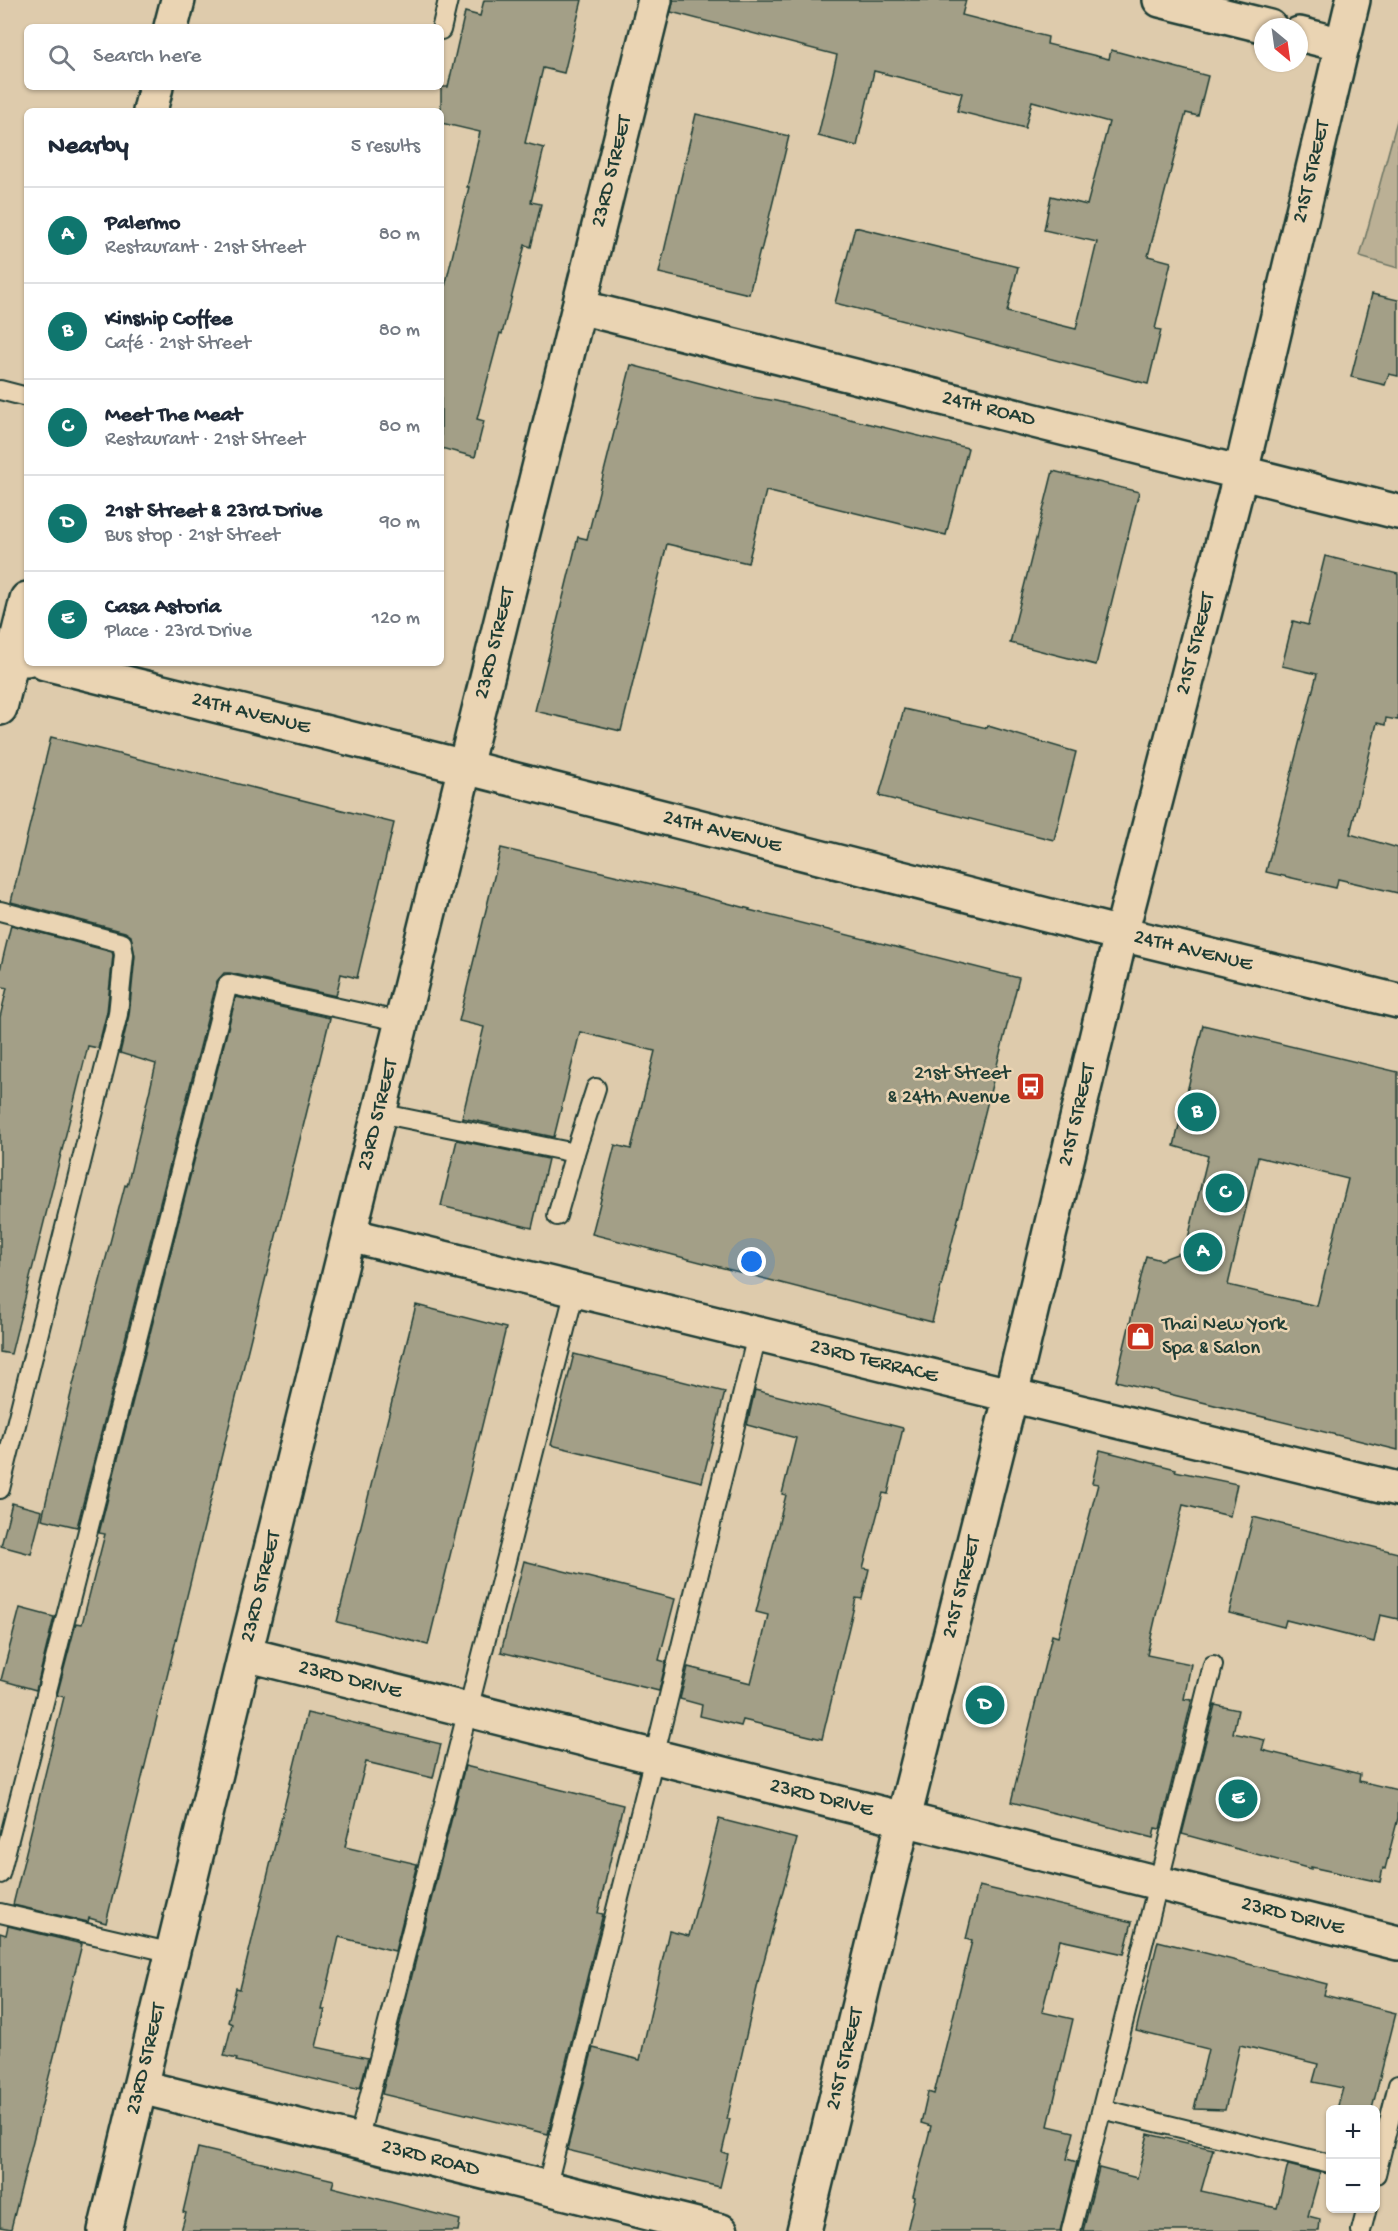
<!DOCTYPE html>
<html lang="en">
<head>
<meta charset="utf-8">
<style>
	:root { --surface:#fff; --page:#f2f2f3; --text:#1f2937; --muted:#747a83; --line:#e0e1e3; --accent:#0f766e }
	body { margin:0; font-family:"Gochi Hand",sans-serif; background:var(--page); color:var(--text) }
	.controls { position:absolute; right:18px; bottom:18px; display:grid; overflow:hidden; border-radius:9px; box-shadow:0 2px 4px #0004 }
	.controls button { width:54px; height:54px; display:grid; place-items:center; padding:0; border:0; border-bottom:2px solid var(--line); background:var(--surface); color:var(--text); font:30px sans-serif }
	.compass { position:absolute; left:1254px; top:18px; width:54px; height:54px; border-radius:50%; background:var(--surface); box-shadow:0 2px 4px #0004; rotate:151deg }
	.you { position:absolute; left:752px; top:1262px; width:21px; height:21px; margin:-15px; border:4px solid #fff; border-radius:50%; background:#1a73e8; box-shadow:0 0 0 9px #1a73e833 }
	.badge { display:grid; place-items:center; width:39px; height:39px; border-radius:50%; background:var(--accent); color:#fff; font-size:20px; font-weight:700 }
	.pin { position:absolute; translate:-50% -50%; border:3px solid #fff; box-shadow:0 2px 6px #0006 }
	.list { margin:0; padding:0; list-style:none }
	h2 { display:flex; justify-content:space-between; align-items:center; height:78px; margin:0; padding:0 24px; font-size:26px }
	h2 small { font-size:20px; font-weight:400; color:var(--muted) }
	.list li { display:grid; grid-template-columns:39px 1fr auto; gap:18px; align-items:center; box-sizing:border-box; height:96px; padding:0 24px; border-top:2px solid var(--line) }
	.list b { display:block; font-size:22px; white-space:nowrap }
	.list p { margin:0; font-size:20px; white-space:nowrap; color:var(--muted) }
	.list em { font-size:20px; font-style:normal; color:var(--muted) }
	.icon { flex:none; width:33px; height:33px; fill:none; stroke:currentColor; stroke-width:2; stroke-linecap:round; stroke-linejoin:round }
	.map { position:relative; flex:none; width:1398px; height:2231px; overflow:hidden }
	.search { position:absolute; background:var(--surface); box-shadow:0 2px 4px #0004; left:24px; top:24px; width:420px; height:66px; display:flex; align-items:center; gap:15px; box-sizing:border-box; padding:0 21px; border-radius:9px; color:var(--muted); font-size:22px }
	.panel { position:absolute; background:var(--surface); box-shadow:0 2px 4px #0004; left:24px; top:108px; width:420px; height:558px; border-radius:9px }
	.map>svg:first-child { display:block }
</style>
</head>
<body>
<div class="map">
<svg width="1398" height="2231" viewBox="0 0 1398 2231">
	<rect width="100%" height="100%" fill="#decbac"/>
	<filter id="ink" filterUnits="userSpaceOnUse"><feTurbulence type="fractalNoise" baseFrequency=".0167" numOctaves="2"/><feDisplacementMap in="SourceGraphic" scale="12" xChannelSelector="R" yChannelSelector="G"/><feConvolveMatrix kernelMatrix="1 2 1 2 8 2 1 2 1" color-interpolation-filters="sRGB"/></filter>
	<g filter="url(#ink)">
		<path fill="#bbb095" stroke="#6d7664" stroke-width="1.5" d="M1398,117V268L1360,257Z"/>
		<g fill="#a39f87" stroke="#1f3d34" stroke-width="1.5" fill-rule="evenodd">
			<path d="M484,0H582L564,73L543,68L525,143L544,148L531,202L541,204L531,247L525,245L502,334L500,333L477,419L484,421L475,457L441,448V303L469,187H467L480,132L441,123V87H448L465,12L480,16Z"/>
			<path d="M673,0H966L962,15L1048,37L1047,44L1109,59L1111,50L1208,76L1198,116L1186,113L1148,256L1171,262L1155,329L1161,330L1148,384L835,303L855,227L1018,267L1007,312L1076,329L1097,242L1044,230L1051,196L1087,205L1109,122L1032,101L1025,128L957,111L962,93L874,71L857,146L818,136L837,55L671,12Z"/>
			<path d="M696,114L789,136L761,251L760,250L749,294L659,273Z"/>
			<path d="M1372,294L1398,300V376L1389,374L1385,385L1351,377Z"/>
			<path d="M631,365L753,397L776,401L968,448L946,535L766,491L748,563L667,544L621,731L535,711L578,537L587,539Z"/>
			<path d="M1053,471L1139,492L1096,665L1010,643Z"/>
			<path d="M1325,556L1398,574V720L1386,718L1385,725L1377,723L1350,834L1398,848V893L1338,879L1336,888L1266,872L1317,674L1282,666L1293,621L1308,625Z"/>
			<path d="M904,709L987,728L988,726L1076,752L1054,840L879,796Z"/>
			<path d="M51,737L394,823L357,978L341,974L336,996L230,973H224L217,981L77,1527L42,1519L73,1385L125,1185L127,1186L156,1064L120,1053L129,1015L135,956L131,936L125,932L11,902Z"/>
			<path d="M501,848L681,891L750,909L749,910L1019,978L932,1322L592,1234L615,1145L631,1149L655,1051L580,1032L554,1137L462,1118L484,1027L459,1021Z"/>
			<path d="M11,925L112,952L113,955L107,1012L98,1048L88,1046L11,1354L0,1352V1017L7,988L0,986V970Z"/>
			<path d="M236,997L330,1018L106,1923L89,1918L88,1922L13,1905L64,1697L57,1695L76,1623L82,1624L94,1577L105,1534L99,1533Z"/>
			<path d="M1203,1025L1398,1072V1450L1116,1381L1146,1256L1161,1260L1185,1251L1208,1156L1174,1146ZM1258,1157L1348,1179L1317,1306L1228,1285Z"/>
			<path d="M457,1140L548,1159L532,1228L441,1206Z"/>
			<path d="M416,1305L506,1328L428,1645L337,1622Z"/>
			<path d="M574,1354L725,1392L702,1482L551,1445Z"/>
			<path d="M755,1390L903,1428L888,1494L883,1493L863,1568L869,1569L862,1599L856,1598L822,1739L743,1720L741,1726L700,1716L702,1705L680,1699L688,1667L751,1683L760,1649L768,1615L756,1612L786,1495L782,1494L796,1438L747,1425Z"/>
			<path d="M1100,1450L1176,1469L1175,1471L1237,1484L1230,1516L1183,1505L1160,1598L1147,1655L1191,1664L1184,1699L1192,1700L1160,1829L1155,1828L1153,1838L1011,1802L1052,1635L1058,1637L1098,1484L1092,1483Z"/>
			<path d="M12,1503L42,1511L31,1554L1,1546Z"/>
			<path d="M1253,1517L1398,1553V1619L1380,1615L1374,1642L1286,1620L1284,1627L1229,1613Z"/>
			<path d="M524,1561L675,1599L659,1660L666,1662L659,1691L501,1652Z"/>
			<path d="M20,1608L54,1617L36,1690L1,1680Z"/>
			<path d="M1215,1705L1238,1710L1233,1733L1265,1740L1262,1750L1360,1774L1359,1781L1398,1790V1818L1385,1869L1383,1868L1380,1882L1311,1867V1869L1182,1834Z"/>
			<path d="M307,1713L320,1716L321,1715L441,1744L433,1778L366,1762L357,1796L345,1847L417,1864L395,1951L339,1937L322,2010H325L316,2047L368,2058L360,2088L357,2087L356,2089L236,2061L237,2059L224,2056L232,2024L228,2022L236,1988L240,1989Z"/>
			<path d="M465,1766L623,1805L598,1913L603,1914L548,2134L382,2094Z"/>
			<path d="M719,1819L797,1839L759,1979L727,2119H730L722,2152L728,2154L720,2187L567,2150L593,2048L640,2060L669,1931L689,1936Z"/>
			<path d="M979,1886L1132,1922L1124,1954L1060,1940L1042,2012L1073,2019L1048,2126L1074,2132L1067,2159L1077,2162L1060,2231H907L915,2197L913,2196L931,2126L921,2123L928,2092L934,2094L972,1941L966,1939Z"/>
			<path d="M8,1926L82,1944L11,2229L0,2227V1933L6,1935Z"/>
			<path d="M1158,1941L1327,1984L1324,1995L1396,2013L1372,2109H1337L1343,2088L1313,2082L1318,2064L1240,2045L1225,2110L1194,2109L1208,2049L1136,2031Z"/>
			<path d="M1148,2134L1213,2149L1201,2191L1277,2208L1288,2165L1320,2173L1308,2216L1320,2219L1319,2231H1083L1099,2168L1137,2178Z"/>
			<path d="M198,2148L334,2180L332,2187L460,2220L458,2231H181L186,2213L183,2212Z"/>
		</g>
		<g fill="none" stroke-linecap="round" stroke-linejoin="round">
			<defs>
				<g id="lane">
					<path d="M441,30L448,0"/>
					<path d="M0,390L27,397"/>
					<path d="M0,911L122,943L124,955L118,1014L0,1489"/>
					<path d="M379,1113L575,1153L596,1088"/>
					<path d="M557,1216L575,1153"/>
					<path d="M0,1874L228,984L403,1022"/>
					<path d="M0,1913L173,1953"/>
					<path d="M1102,2109L1330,2164"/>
					<path d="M358,2141L575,1290"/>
					<path d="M1376,2174L1398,2085"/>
					<path d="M546,2189L646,1790L757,1335"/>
					<path d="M1071,2231L1213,1665"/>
					<path d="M1361,2231L1367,2208"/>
				</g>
				<g id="street">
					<path d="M1160,0L1270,27"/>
					<path d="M171,27L178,0"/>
					<path d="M1299,34L1343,45"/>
					<path d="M150,111L156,87"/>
					<path id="s1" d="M579,307L1398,512"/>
					<path d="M0,708L27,599"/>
					<path id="s2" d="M1121,934L1398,1001"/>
					<path id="s3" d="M349,1235L1398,1489"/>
					<path id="s4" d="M245,1654L1398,1943"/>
					<path id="s5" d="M141,2087L721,2231"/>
					<path id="s6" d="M105,2231L245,1654L655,0"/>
				</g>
				<g id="secondary">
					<path d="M0,652L27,659"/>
					<path id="s7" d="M45,663L465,767L1121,934"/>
					<path id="s8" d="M804,2231L904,1818L1011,1395L1121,934L1241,472L1353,0"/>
				</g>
			</defs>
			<use href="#lane" stroke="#1f3d34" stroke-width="22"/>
			<use href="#street" stroke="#1f3d34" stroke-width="38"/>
			<use href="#secondary" stroke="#1f3d34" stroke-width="38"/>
			<use href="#lane" stroke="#ead4b3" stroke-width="18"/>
			<use href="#street" stroke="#ead4b3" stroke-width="33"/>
			<use href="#secondary" stroke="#ead4b3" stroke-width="33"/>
		</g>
	</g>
	<defs>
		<symbol id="bus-square" viewBox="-11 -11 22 22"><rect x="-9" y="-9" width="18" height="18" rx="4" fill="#c8321e" stroke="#ead4b3"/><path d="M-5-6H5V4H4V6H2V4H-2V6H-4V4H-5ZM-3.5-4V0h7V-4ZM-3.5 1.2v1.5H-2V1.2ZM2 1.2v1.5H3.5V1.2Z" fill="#fff"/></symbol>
		<symbol id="shop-square" viewBox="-11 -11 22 22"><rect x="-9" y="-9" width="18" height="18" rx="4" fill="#c8321e" stroke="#ead4b3"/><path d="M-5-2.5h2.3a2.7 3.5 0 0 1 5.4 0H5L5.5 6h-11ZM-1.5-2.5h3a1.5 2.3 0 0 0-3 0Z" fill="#fff"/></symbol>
	</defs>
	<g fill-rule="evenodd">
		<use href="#bus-square" x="1014" y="1070" width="33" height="33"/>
		<use href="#shop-square" x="1124" y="1320" width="33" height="33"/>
	</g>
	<g text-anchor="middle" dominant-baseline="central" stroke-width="5" stroke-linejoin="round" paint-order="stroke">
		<g font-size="21" fill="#1f3d34" stroke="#ead4b3">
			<text stroke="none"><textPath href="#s6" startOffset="2121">23RD STREET</textPath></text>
			<text stroke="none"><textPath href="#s8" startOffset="2121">21ST STREET</textPath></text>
			<text stroke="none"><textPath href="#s1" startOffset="422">24TH ROAD</textPath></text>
			<text stroke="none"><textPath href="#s6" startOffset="1635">23RD STREET</textPath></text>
			<text stroke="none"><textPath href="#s8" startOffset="1635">21ST STREET</textPath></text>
			<text stroke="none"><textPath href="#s7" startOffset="212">24TH AVENUE</textPath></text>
			<text stroke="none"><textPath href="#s7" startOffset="698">24TH AVENUE</textPath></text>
			<text stroke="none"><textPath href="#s2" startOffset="74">24TH AVENUE</textPath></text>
			<text stroke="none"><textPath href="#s6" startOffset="1149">23RD STREET</textPath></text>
			<text stroke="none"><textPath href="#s8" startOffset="1149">21ST STREET</textPath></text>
			<text stroke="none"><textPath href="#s3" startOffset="540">23RD TERRACE</textPath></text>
			<text stroke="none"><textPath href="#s6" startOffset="663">23RD STREET</textPath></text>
			<text stroke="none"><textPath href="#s8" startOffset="663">21ST STREET</textPath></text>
			<text stroke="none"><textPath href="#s4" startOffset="108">23RD DRIVE</textPath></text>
			<text stroke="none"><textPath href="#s4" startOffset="594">23RD DRIVE</textPath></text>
			<text stroke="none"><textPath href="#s4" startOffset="1080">23RD DRIVE</textPath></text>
			<text stroke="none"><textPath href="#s6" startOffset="177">23RD STREET</textPath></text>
			<text stroke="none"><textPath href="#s8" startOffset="177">21ST STREET</textPath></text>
			<text stroke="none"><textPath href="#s5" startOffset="298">23RD ROAD</textPath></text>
		</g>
		<g font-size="21" fill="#1f3d34" stroke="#ead4b3" text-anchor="end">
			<text x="1010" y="1074">21st Street<tspan x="1010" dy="24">&amp; 24th Avenue</tspan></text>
			<text x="1162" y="1325" text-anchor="start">Thai New York<tspan x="1162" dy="24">Spa &amp; Salon</tspan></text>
		</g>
	</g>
</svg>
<div class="controls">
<button>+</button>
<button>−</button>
</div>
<svg class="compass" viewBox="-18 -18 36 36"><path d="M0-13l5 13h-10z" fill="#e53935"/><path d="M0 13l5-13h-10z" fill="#747a83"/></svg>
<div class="you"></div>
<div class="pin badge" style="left:1203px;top:1252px">A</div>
<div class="pin badge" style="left:1197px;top:1112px">B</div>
<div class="pin badge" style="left:1225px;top:1193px">C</div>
<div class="pin badge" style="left:985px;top:1705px">D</div>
<div class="pin badge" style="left:1238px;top:1799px">E</div>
<div class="search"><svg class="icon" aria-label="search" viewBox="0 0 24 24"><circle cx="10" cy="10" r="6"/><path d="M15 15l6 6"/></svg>Search here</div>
<section class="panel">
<h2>Nearby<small>5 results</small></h2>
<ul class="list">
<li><span class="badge">A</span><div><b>Palermo</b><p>Restaurant · 21st Street</p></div><em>80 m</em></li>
<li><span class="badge">B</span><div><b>Kinship Coffee</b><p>Café · 21st Street</p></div><em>80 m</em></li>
<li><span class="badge">C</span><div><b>Meet The Meat</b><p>Restaurant · 21st Street</p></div><em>80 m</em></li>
<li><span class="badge">D</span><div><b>21st Street &amp; 23rd Drive</b><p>Bus stop · 21st Street</p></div><em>90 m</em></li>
<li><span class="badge">E</span><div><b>Casa Astoria</b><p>Place · 23rd Drive</p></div><em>120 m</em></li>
</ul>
</section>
</div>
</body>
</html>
